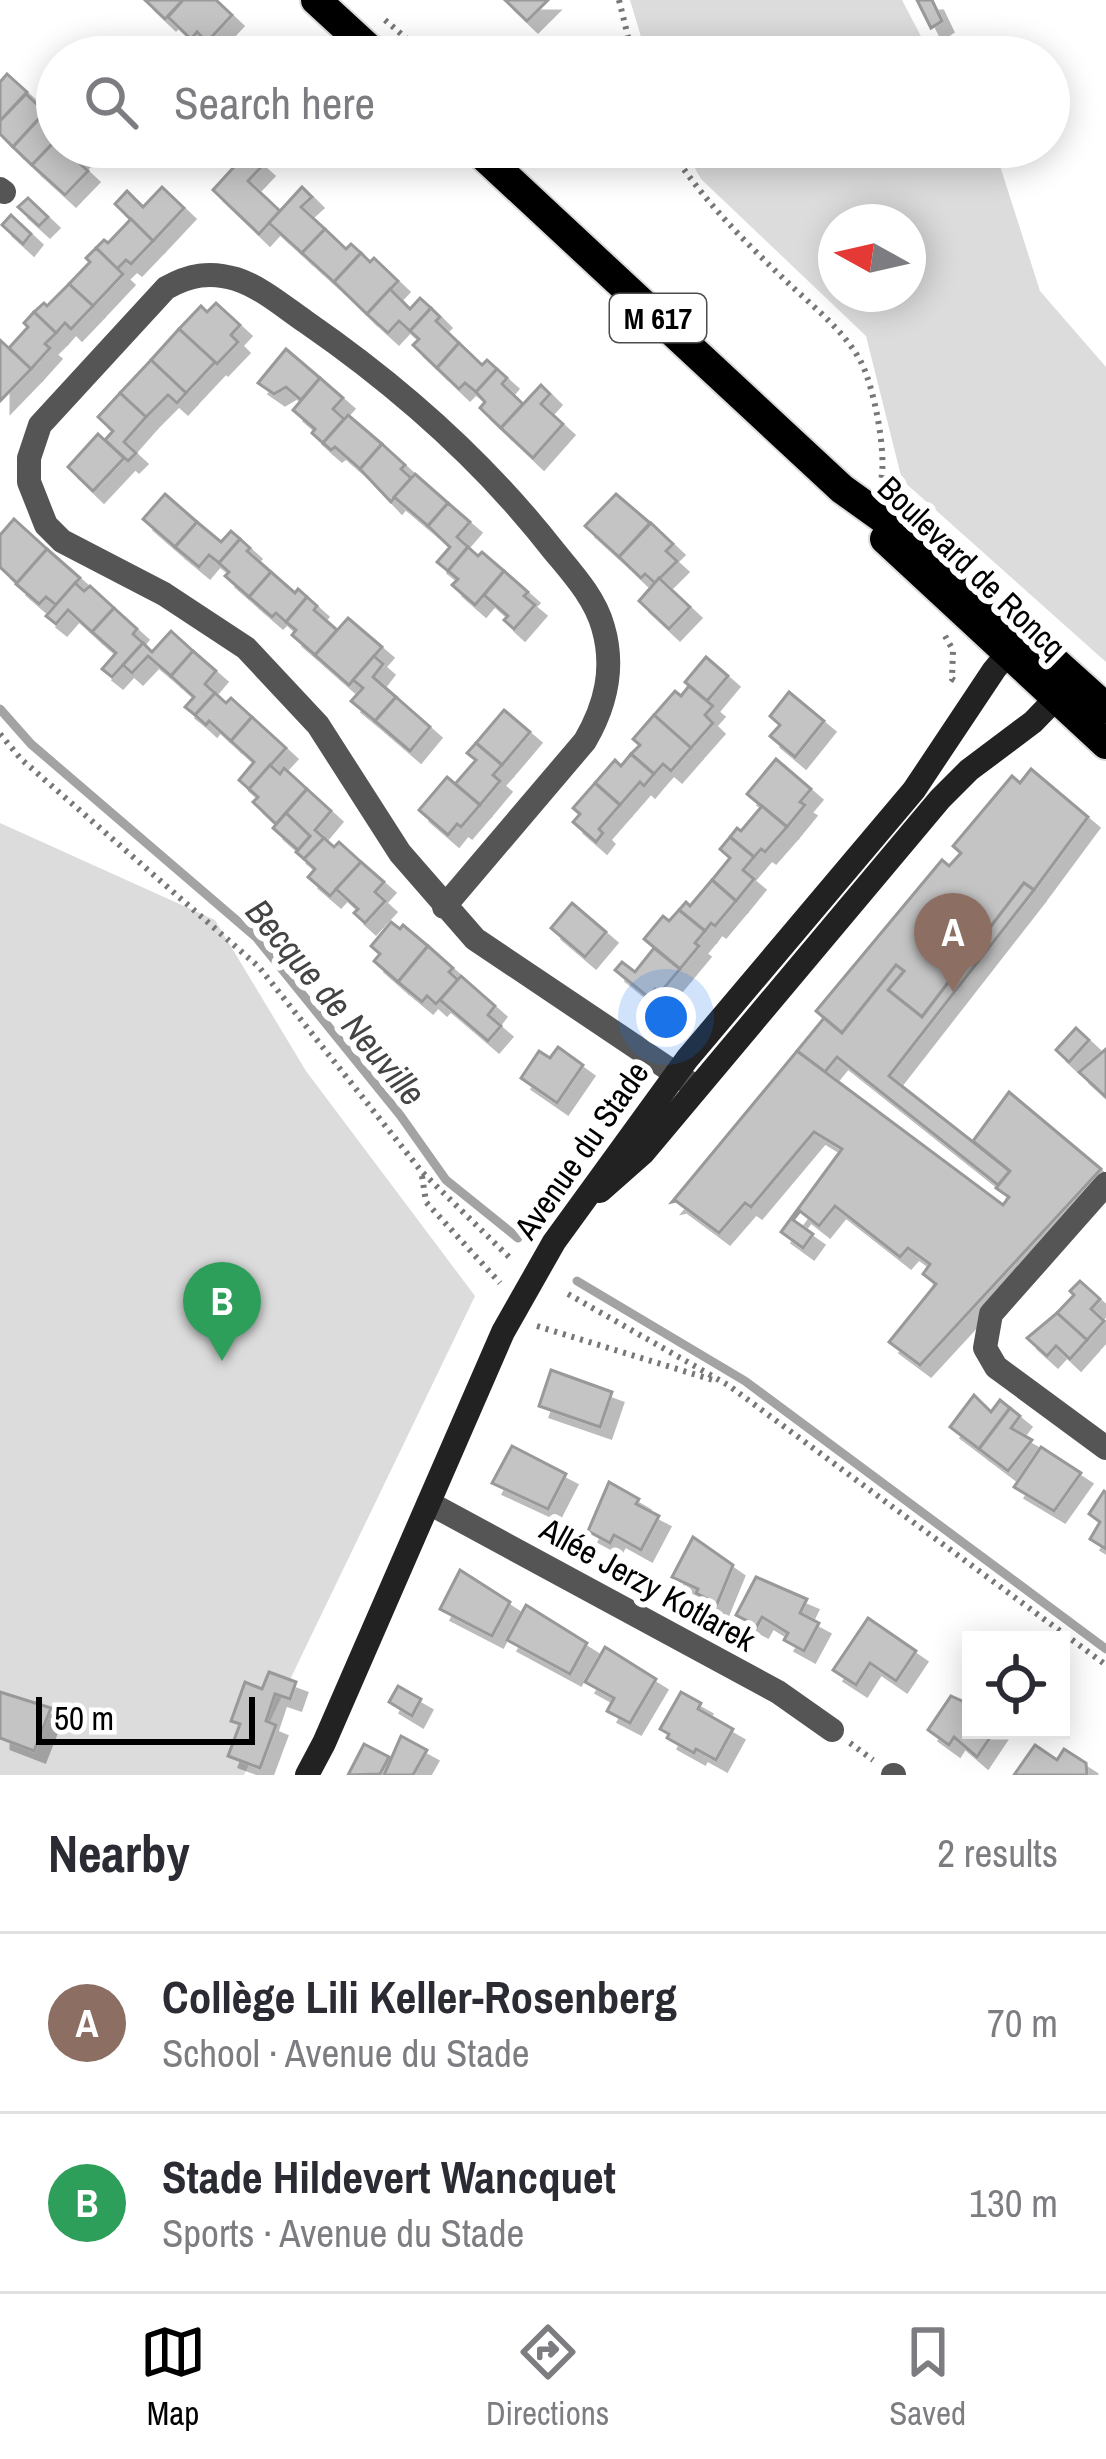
<!DOCTYPE html>
<html lang="en">
<head>
<meta charset="utf-8">
<style>
	:root { --surface:#fff; --page:#f7f7f7; --text:#2b2b33; --muted:#7c7c81; --line:#e1e1e2; --accent:#000 }
	body { margin:0; font-family:"Archivo Narrow",sans-serif; background:var(--page); color:var(--text) }
	.controls { position:absolute; right:36px; bottom:36px; display:grid; overflow:hidden; border-radius:0px; box-shadow:0 6px 30px #0003 }
	.controls button { width:108px; height:108px; display:grid; place-items:center; padding:0; border:0; border-bottom:3px solid var(--line); background:var(--surface); color:var(--text); font:60px sans-serif }
	.compass { position:absolute; left:818px; top:204px; width:108px; height:108px; border-radius:50%; background:var(--surface); box-shadow:0 6px 30px #0003; rotate:278deg }
	.scale { position:absolute; left:36px; bottom:30px; width:219px; box-sizing:border-box; padding-left:12px; border:6px solid #000; border-top:0; font-size:33px; line-height:42px; white-space:nowrap; color:#000; -webkit-text-stroke:9px #fff; paint-order:stroke }
	.you { position:absolute; left:666px; top:1017px; width:42px; height:42px; margin:-30px; border:9px solid #fff; border-radius:50%; background:#1a73e8; box-shadow:0 0 0 18px #1a73e833 }
	.badge { display:grid; place-items:center; width:78px; height:78px; border-radius:50%; background:var(--accent); color:#fff; font-size:39px; font-weight:700 }
	.pin { position:absolute; translate:-50% -99px; filter:drop-shadow(0 3px 6px #0008) }
	.pin::after { content:''; position:absolute; top:63px; width:42px; height:36px; background:inherit; clip-path:polygon(0 0,100% 0,50% 100%) }
	.list { margin:0; padding:0; list-style:none }
	h2 { display:flex; justify-content:space-between; align-items:center; height:156px; margin:0; padding:0 48px; font-size:51px }
	h2 small { font-size:39px; font-weight:400; color:var(--muted) }
	.list li { display:grid; grid-template-columns:78px 1fr auto; gap:36px; align-items:center; box-sizing:border-box; height:180px; padding:0 48px; border-top:3px solid var(--line) }
	.list b { display:block; font-size:45px; white-space:nowrap }
	.list p { margin:0; font-size:39px; white-space:nowrap; color:var(--muted) }
	.list em { font-size:39px; font-style:normal; color:var(--muted) }
	.icon { flex:none; width:66px; height:66px; fill:none; stroke:currentColor; stroke-width:2; stroke-linecap:round; stroke-linejoin:round }
	.map { position:relative; flex:none; width:1106px; height:1775px; overflow:hidden }
	.search { position:absolute; background:var(--surface); box-shadow:0 6px 30px #0003; left:36px; right:36px; top:36px; height:132px; display:flex; align-items:center; gap:30px; box-sizing:border-box; padding:0 42px; border-radius:66px; color:var(--muted); font-size:45px }
	.sheet { height:516px; background:var(--surface) }
	nav { display:flex; justify-content:space-around; align-items:center; box-sizing:border-box; height:168px; border-top:3px solid var(--line); background:var(--surface); font-size:33px; color:var(--muted) }
	nav a { display:grid; justify-items:center; gap:6px }
	nav .on { color:var(--accent) }
	.map>svg:first-child { display:block }
</style>
</head>
<body>
<div class="map">
<svg width="1106" height="1775" viewBox="0 0 1106 1775">
	<defs>
		<filter id="shadow"><feDropShadow dx="11" dy="11" stdDeviation="0" flood-color="#0004"/></filter>
	</defs>
	<rect width="100%" height="100%" fill="#fff"/>
	<g fill="#dcdcdc" fill-rule="evenodd">
		<path d="M630,0H902L924,42L960,40L965,57H647Z"/>
		<path d="M683,147H994L1040,291L1106,367V662L902,480L866,336L701,179ZM836,222H908V294H836Z"/>
		<path d="M0,823L215,920L306,1071L475,1296L244,1775H0Z"/>
	</g>
	<g fill="none" stroke-linecap="round" stroke-linejoin="round">
		<g stroke="#a3a3a3" stroke-width="9">
			<path d="M0,709L31,744L256,937L400,1115L446,1180L518,1238"/>
			<path d="M577,1281L745,1381L1106,1649"/>
		</g>
	</g>
	<g fill="#c4c4c4" stroke="#999" stroke-width="3" filter="url(#shadow)">
		<path d="M145,0H183L165,19Z"/>
		<path d="M183,0H216L232,15L207,42L197,32L191,39L168,17Z"/>
		<path d="M505,0H548L527,21Z"/>
		<path d="M917,0H932L942,21L931,28Z"/>
		<path d="M7,74L27,92L0,121V82Z"/>
		<path d="M26,94L45,112L13,147L0,134V121Z"/>
		<path d="M47,110L57,119V139L32,165L13,147Z"/>
		<path d="M57,139V147L86,148L75,159L88,171L65,195L32,165Z"/>
		<path d="M243,147L263,165L248,181L280,211L259,234L213,190L233,168L228,163Z"/>
		<path d="M162,187L184,208L153,241L115,204L127,191L143,207Z"/>
		<path d="M302,187L312,197L301,207L325,229L302,253L269,223Z"/>
		<path d="M28,198L48,217L39,226L18,207Z"/>
		<path d="M11,215L31,234L23,244L2,225Z"/>
		<path d="M131,219L153,241L131,264L126,260L117,269L96,248L104,240L108,243Z"/>
		<path d="M325,229L346,249L351,244L361,253L334,282L302,253Z"/>
		<path d="M96,248L123,274L93,306L69,284L90,262L86,258Z"/>
		<path d="M361,253L370,262L374,258L398,281L367,314L334,282Z"/>
		<path d="M69,284L93,306L71,329L65,323L56,333L34,312L44,303L47,306Z"/>
		<path d="M390,289L410,309L420,298L431,308L410,331L399,321L388,333L367,314Z"/>
		<path d="M216,303L240,325L231,335L238,342L217,364L179,329L201,306L207,312Z"/>
		<path d="M431,308L440,317L436,321L459,343L437,368L413,345L419,339L410,331Z"/>
		<path d="M34,312L56,333L45,344L50,348L31,369L9,348L28,327L24,323Z"/>
		<path d="M179,329L215,362L186,393L151,360Z"/>
		<path d="M0,340L31,369L0,401Z"/>
		<path d="M459,343L482,365L487,360L497,369L476,392L465,383L459,389L437,368Z"/>
		<path d="M286,349L320,378L301,400L286,387L274,394L258,383Z"/>
		<path d="M151,360L186,393L177,403L168,395L146,417L120,393Z"/>
		<path d="M497,369L507,378L502,384L523,404L501,428L480,408L485,402L476,392Z"/>
		<path d="M320,378L343,398L333,409L344,419L323,443L312,433L315,429L293,410Z"/>
		<path d="M541,385L550,394L541,404L563,424L533,458L501,428Z"/>
		<path d="M120,393L146,417L124,442L136,453L128,461L105,440L113,431L98,417Z"/>
		<path d="M348,415L382,444L360,469L335,447L331,450L323,443Z"/>
		<path d="M98,434L124,458L93,491L68,467Z"/>
		<path d="M382,444L405,465L401,469L411,478L391,502L360,469Z"/>
		<path d="M415,474L448,503L428,526L394,497Z"/>
		<path d="M165,494L197,522L175,547L143,519Z"/>
		<path d="M616,494L650,523L619,557L585,526Z"/>
		<path d="M448,503L470,522L457,537L468,547L448,571L437,562L450,547L428,526Z"/>
		<path d="M14,519L47,549L17,583L0,567V535Z"/>
		<path d="M197,522L221,542L231,531L240,539L219,563L209,555L199,567L175,547Z"/>
		<path d="M651,523L673,544L666,551L677,561L655,583L645,574L641,578L619,557Z"/>
		<path d="M240,539L250,548L247,551L271,572L249,597L225,576L229,572L219,563Z"/>
		<path d="M468,547L478,556L482,552L504,571L475,605L452,585L458,579L448,571Z"/>
		<path d="M47,549L80,578L56,605L46,597L39,604L16,584Z"/>
		<path d="M504,571L528,592L524,596L535,605L514,629L504,620L508,616L484,595Z"/>
		<path d="M271,572L295,593L298,589L307,597L286,622L276,613L272,617L249,597Z"/>
		<path d="M659,578L690,607L669,629L639,601Z"/>
		<path d="M75,583L84,591L90,586L114,608L92,632L68,610L56,624L46,616Z"/>
		<path d="M307,597L317,606L314,610L337,630L315,655L292,635L296,630L286,622Z"/>
		<path d="M114,608L137,629L133,634L143,643L112,677L102,669L116,653L92,632Z"/>
		<path d="M348,618L382,647L349,685L315,655Z"/>
		<path d="M171,631L193,651L171,676L148,656L132,673L123,665L143,643L152,652Z"/>
		<path d="M193,651L216,671L205,684L215,693L195,715L185,707L194,697L171,676Z"/>
		<path d="M374,656L383,664L373,677L396,697L375,721L351,701L363,688L353,680Z"/>
		<path d="M706,657L728,676L707,701L685,682Z"/>
		<path d="M689,686L713,706L705,715L713,723L691,748L654,715L675,691L681,696Z"/>
		<path d="M789,692L824,721L795,757L770,736L780,725L770,716Z"/>
		<path d="M215,693L226,703L231,698L252,717L231,741L209,721L206,725L195,715Z"/>
		<path d="M396,697L430,727L410,751L375,721Z"/>
		<path d="M504,710L530,732L502,765L476,743Z"/>
		<path d="M654,715L691,748L671,771L663,764L654,774L631,754L640,745L633,739Z"/>
		<path d="M252,717L286,748L249,789L239,780L254,762L231,741Z"/>
		<path d="M476,743L502,765L493,775L500,781L480,805L455,784L476,760L467,753Z"/>
		<path d="M631,754L654,774L644,786L640,782L620,805L595,783L615,760L621,766Z"/>
		<path d="M776,759L811,789L800,802L805,805L787,827L747,794Z"/>
		<path d="M270,765L280,774L284,768L307,789L276,824L253,802L258,797L249,789Z"/>
		<path d="M1031,769L1088,817L1034,890L1024,883L922,1017L888,990L904,971L896,965L842,1033L816,1011L942,860L949,866L961,853L953,846L1012,776L1020,783Z"/>
		<path d="M447,777L480,805L461,827L457,824L448,835L419,810Z"/>
		<path d="M595,783L620,805L599,829L603,833L596,842L573,822L580,814L573,808Z"/>
		<path d="M307,789L331,811L315,830L324,838L304,859L296,852L310,836L286,813Z"/>
		<path d="M762,806L787,827L765,852L761,849L754,857L730,837L737,828L741,831Z"/>
		<path d="M286,813L310,836L298,850L273,828Z"/>
		<path d="M730,837L754,857L743,870L754,879L736,901L712,880L730,858L720,849Z"/>
		<path d="M324,838L334,847L339,842L361,862L330,896L308,877L315,869L304,859Z"/>
		<path d="M361,862L384,882L375,892L385,901L365,923L354,913L358,909L336,889Z"/>
		<path d="M712,880L736,901L715,926L711,923L705,931L679,910L686,902L690,906Z"/>
		<path d="M1024,883L1034,890L889,1076L1010,1171L998,1185L837,1057L825,1072L797,1051L824,1018L842,1033L896,965L904,971L888,990L922,1017Z"/>
		<path d="M572,903L606,932L585,957L551,928Z"/>
		<path d="M679,910L705,931L695,943L699,946L680,969L644,939L663,916L669,921Z"/>
		<path d="M391,922L400,929L403,925L428,946L398,982L374,961L380,954L371,946Z"/>
		<path d="M428,946L453,968L449,972L458,980L436,1004L427,996L422,1002L398,982Z"/>
		<path d="M654,948L680,969L660,993L655,989L648,997L615,970L622,962L635,972Z"/>
		<path d="M461,976L495,1006L488,1015L501,1026L488,1041L440,1000Z"/>
		<path d="M1076,1028L1089,1040L1069,1062L1056,1050Z"/>
		<path d="M558,1047L583,1065L557,1103L521,1078L539,1051L550,1058Z"/>
		<path d="M1106,1049V1097L1079,1072Z"/>
		<path d="M797,1051L1003,1205L1009,1197L996,1188L1010,1171L973,1141L1009,1092L1101,1169L920,1365L889,1342L936,1284L923,1274L930,1264L908,1248L900,1257L835,1206L819,1226L800,1211L793,1220L813,1234L803,1248L781,1232L842,1149L814,1132L751,1207L745,1203L719,1233L676,1201L672,1202Z"/>
		<path d="M1080,1281L1100,1299L1091,1309L1104,1321L1087,1340L1057,1313L1074,1295L1070,1291Z"/>
		<path d="M1057,1313L1087,1340L1070,1359L1056,1346L1047,1356L1027,1338Z"/>
		<path d="M551,1370L612,1392L600,1427L539,1406Z"/>
		<path d="M974,1395L991,1412L1000,1400L1010,1408L979,1449L950,1427Z"/>
		<path d="M1010,1408L1020,1416L1011,1428L1032,1440L1008,1471L979,1449Z"/>
		<path d="M512,1446L566,1474L548,1509L492,1483Z"/>
		<path d="M1041,1447L1081,1473L1054,1511L1014,1487Z"/>
		<path d="M609,1482L639,1499L636,1504L659,1516L641,1550L614,1535L610,1543L588,1531Z"/>
		<path d="M1104,1491L1106,1493V1549L1090,1539L1100,1522L1089,1514Z"/>
		<path d="M693,1537L733,1565L717,1604L696,1593L698,1589L672,1577Z"/>
		<path d="M460,1570L510,1602L492,1636L440,1609Z"/>
		<path d="M756,1577L807,1599L800,1613L819,1623L804,1651L784,1640L788,1633L762,1617L757,1626L736,1615Z"/>
		<path d="M526,1605L587,1643L570,1674L507,1640Z"/>
		<path d="M868,1618L916,1651L896,1681L870,1663L856,1685L833,1670Z"/>
		<path d="M605,1647L656,1679L630,1723L607,1711L614,1698L585,1682Z"/>
		<path d="M269,1672L296,1682L290,1699L275,1694L266,1721L276,1725L260,1768L228,1756L240,1724L231,1721L245,1682L262,1689Z"/>
		<path d="M398,1686L421,1699L412,1716L389,1702Z"/>
		<path d="M0,1692L51,1708L34,1751L0,1738Z"/>
		<path d="M681,1692L701,1703L698,1709L733,1729L716,1760L696,1749L694,1753L667,1738L669,1734L660,1729Z"/>
		<path d="M951,1696L971,1705V1730H995L977,1757L954,1737L949,1745L928,1730Z"/>
		<path d="M401,1736L427,1750L413,1775H384Z"/>
		<path d="M364,1744L389,1757L380,1774L348,1775Z"/>
		<path d="M1035,1745L1057,1760L1064,1749L1086,1763L1087,1775H1014Z"/>
	</g>
	<g fill="none" stroke-linecap="round" stroke-linejoin="round">
		<defs>
			<g id="primary">
				<path d="M316,0L378,57"/>
				<path d="M474,147L842,489L944,562L1106,708"/>
				<path d="M885,539L1106,744"/>
			</g>
		</defs>
		<use href="#primary" stroke="#dbdbdb" stroke-width="34"/>
		<g stroke="#777" stroke-width="6" stroke-dasharray="3 6" stroke-linecap="butt">
			<path d="M619,0L633,57"/>
			<path d="M385,20L428,57"/>
			<path d="M433,147L448,161"/>
			<path d="M669,147C701,198 741,238 785,280C811,305 844,330 861,362C874,387 887,454 881,480"/>
			<path d="M945,636L953,650L952,679L959,683"/>
			<path d="M0,734L21,759L259,967L422,1172L509,1257"/>
			<path d="M422,1176L426,1202L500,1283"/>
			<path d="M568,1294L728,1385L1106,1665"/>
			<path d="M537,1326L713,1380"/>
			<path d="M850,1743L873,1760"/>
		</g>
		<g stroke="#555" stroke-width="24">
			<path d="M0,189L4,192"/>
			<path d="M444,907L585,741C606,705 615,668 603,627C595,598 573,574 554,551C483,460 400,387 306,322C284,307 261,287 236,279C210,271 189,275 166,288L40,425L29,458V482L46,525L62,541L164,594L246,648L318,725L400,853L475,939L691,1084"/>
			<path d="M1106,1184L991,1314L985,1348L996,1367L1106,1448"/>
			<path d="M429,1503L778,1692L832,1730"/>
			<path d="M893,1775H894"/>
		</g>
		<g stroke="#222" stroke-width="24">
			<path d="M600,1191L643,1153L940,799L969,770L1033,722L1068,686"/>
			<path d="M307,1775L324,1743L503,1332L554,1242L687,1059L914,790L994,670L1017,642"/>
		</g>
		<use href="#primary" stroke="#000" stroke-width="30"/>
	</g>
	<g text-anchor="middle" dominant-baseline="central" stroke-width="12" stroke-linejoin="round" paint-order="stroke">
		<rect fill="#fff" stroke="#4c4c4c" stroke-width="3" x="610" y="294" width="96" height="48" rx="9"/>
		<g font-size="30" font-weight="bold" fill="#000">
			<text x="658" y="318">M 617</text>
		</g>
		<g font-size="33" fill="#000" stroke="#fff">
			<text transform="translate(972 567) rotate(44)">Boulevard de Roncq</text>
			<text transform="translate(581 1150) rotate(-55)">Avenue du Stade</text>
			<text transform="translate(648 1584) rotate(29)">Allée Jerzy Kotlarek</text>
		</g>
		<g font-size="36" font-style="italic" fill="#444" stroke="#fff">
			<text transform="translate(336 1002) rotate(50)">Becque de Neuville</text>
		</g>
	</g>
</svg>
<div class="controls">
<button><svg class="icon" aria-label="locate" viewBox="0 0 24 24"><circle cx="12" cy="12" r="6"/><path d="M12 2v4M12 18v4M2 12h4M18 12h4"/></svg></button>
</div>
<svg class="compass" viewBox="-18 -18 36 36"><path d="M0-13l5 13h-10z" fill="#e53935"/><path d="M0 13l5-13h-10z" fill="#7c7c81"/></svg>
<div class="scale">50 m</div>
<div class="you"></div>
<div class="pin badge" style="left:953px;top:992px;background:#8d6e63">A</div>
<div class="pin badge" style="left:222px;top:1361px;background:#2e9e5b">B</div>
<div class="search"><svg class="icon" aria-label="search" viewBox="0 0 24 24"><circle cx="10" cy="10" r="6"/><path d="M15 15l6 6"/></svg>Search here</div>
</div>
<section class="sheet">
<h2>Nearby<small>2 results</small></h2>
<ul class="list">
<li><span class="badge" style="background:#8d6e63">A</span><div><b>Collège Lili Keller-Rosenberg</b><p>School · Avenue du Stade</p></div><em>70 m</em></li>
<li><span class="badge" style="background:#2e9e5b">B</span><div><b>Stade Hildevert Wancquet</b><p>Sports · Avenue du Stade</p></div><em>130 m</em></li>
</ul>
</section>
<nav>
<a class="on"><svg class="icon" aria-label="map" viewBox="0 0 24 24"><path d="M3 6l6-2 6 2 6-2v14l-6 2-6-2-6 2zM9 4v14M15 6v14"/></svg>Map</a>
<a><svg class="icon" aria-label="directions" viewBox="0 0 24 24"><path d="M12 3l9 9-9 9-9-9zM9 14v-3h6M13 9l2 2-2 2"/></svg>Directions</a>
<a><svg class="icon" aria-label="saved" viewBox="0 0 24 24"><path d="M7 4h10v16l-5-4-5 4z"/></svg>Saved</a>
</nav>
</body>
</html>
